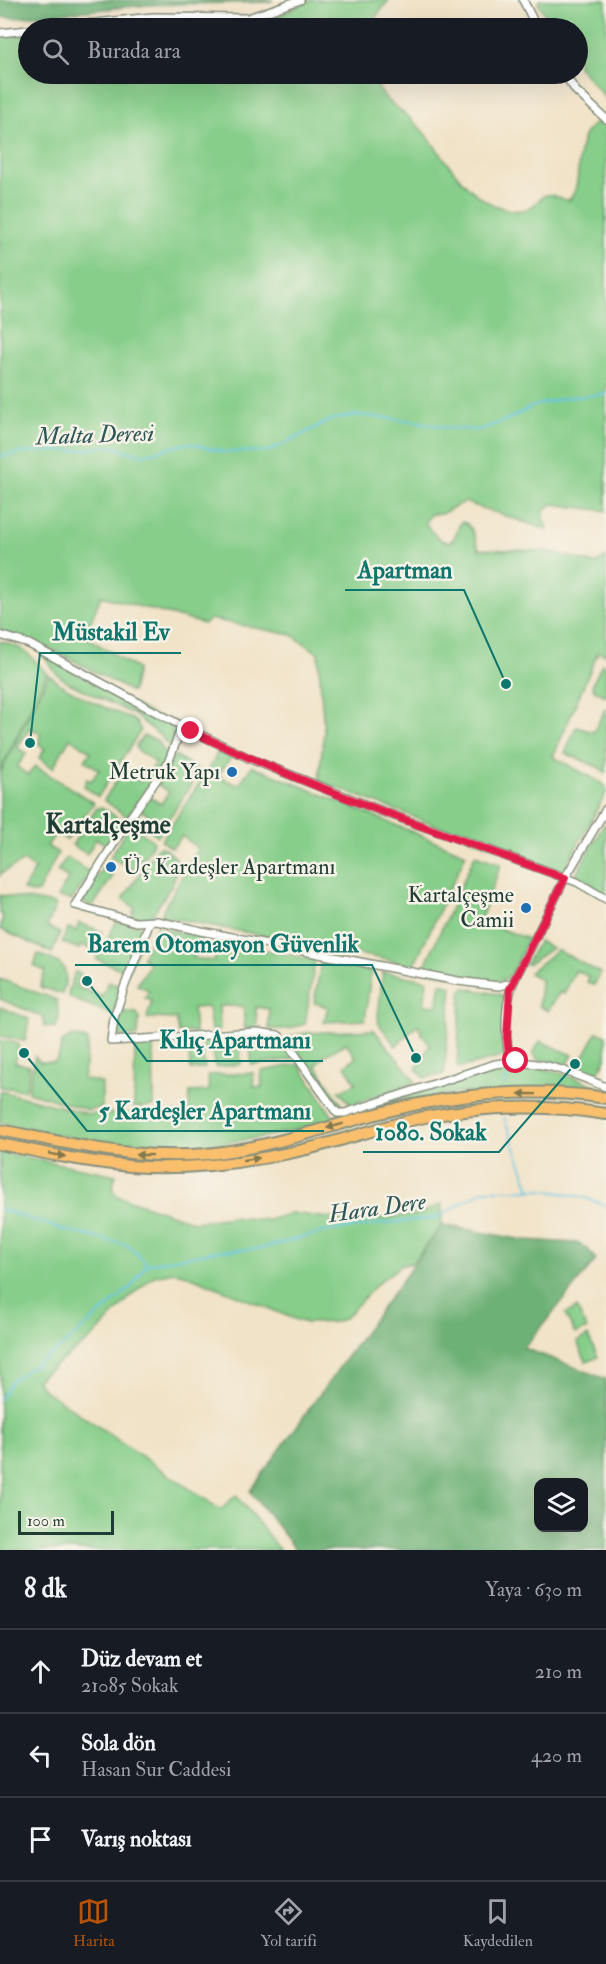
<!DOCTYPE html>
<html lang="tr">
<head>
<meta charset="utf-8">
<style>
	:root { --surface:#171b24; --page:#242831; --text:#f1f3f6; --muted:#9ea1a6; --line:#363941; --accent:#b45309 }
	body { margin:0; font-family:"IM FELL Double Pica",serif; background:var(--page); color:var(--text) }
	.controls { position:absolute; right:18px; bottom:18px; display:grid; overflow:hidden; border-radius:12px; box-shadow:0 6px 24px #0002 }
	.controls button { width:54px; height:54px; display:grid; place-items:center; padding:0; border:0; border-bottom:2px solid var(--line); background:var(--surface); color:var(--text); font:30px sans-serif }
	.scale { position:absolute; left:18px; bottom:15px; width:96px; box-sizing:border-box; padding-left:6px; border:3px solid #1f3d34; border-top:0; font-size:16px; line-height:21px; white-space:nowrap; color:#1f3d34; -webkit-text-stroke:4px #f7f3e8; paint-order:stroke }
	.stop { position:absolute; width:18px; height:18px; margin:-14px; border:4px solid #e11d48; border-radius:50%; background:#fff }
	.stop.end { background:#e11d48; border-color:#fff; box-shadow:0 2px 6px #0008 }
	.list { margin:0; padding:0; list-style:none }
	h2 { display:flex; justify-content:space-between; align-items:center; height:78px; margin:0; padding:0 24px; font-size:26px }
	h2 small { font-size:20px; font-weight:400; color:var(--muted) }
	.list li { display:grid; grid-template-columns:39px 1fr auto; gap:18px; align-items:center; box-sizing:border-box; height:84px; padding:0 24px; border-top:2px solid var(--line) }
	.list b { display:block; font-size:22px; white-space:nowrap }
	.list p { margin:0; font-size:20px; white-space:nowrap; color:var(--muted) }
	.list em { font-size:20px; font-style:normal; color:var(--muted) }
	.icon { flex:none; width:33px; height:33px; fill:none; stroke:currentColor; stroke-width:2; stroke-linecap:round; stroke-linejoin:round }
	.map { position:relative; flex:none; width:606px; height:1550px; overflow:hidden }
	.search { position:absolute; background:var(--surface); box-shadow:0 6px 24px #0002; left:18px; right:18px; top:18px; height:66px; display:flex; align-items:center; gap:15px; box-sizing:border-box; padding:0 21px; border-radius:33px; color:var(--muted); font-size:22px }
	.sheet { height:330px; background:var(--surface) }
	nav { display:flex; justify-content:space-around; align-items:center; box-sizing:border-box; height:84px; border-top:2px solid var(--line); background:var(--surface); font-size:16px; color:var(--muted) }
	nav a { display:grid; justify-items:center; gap:3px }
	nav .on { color:var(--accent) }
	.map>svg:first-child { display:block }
</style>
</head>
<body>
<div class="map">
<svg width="606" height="1550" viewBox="0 0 606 1550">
	<rect width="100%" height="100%" fill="#f7f3e8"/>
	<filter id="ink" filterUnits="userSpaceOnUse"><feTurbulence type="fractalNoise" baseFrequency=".0167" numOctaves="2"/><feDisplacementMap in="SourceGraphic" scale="12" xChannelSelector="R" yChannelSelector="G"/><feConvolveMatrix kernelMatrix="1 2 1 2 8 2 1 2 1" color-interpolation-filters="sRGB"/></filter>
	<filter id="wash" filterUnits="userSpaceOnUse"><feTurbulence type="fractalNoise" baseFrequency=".008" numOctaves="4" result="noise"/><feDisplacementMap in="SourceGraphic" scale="24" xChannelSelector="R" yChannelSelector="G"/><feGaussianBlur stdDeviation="1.35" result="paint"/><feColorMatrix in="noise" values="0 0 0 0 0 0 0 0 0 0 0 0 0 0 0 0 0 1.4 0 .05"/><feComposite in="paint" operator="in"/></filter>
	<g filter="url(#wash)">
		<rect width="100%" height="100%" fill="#f1e3c8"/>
		<g fill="#87ce8a" stroke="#53865f" stroke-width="1.5">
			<path d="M311,0H389L367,28H89L155,21L246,22L272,19Z"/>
			<path d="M540,0H606V99L578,66V28H553L538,3Z"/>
			<path d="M28,34V74H374C378,99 396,105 414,122C444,150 462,199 506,209C517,212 528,211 536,203C540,200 542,195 547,195C555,193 561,201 569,200C587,182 568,137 598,122L606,128V511L553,504L544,510V520L548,530L464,502L441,514H431L425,522C429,529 443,548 452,540C456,537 458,527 461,522L466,523L472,530L479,549L548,551L592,563H597L606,557V655L598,652L553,757L602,783L606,787V793L562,873L319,781L324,730L318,653L292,635L210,619L204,624L101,596L85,636L137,669L132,692L58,652L0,631V37Z"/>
			<path d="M0,641C24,647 32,656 47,674L0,771Z"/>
			<path d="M42,654L179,729L170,747L158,734L133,714L67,682L56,673Z"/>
			<path d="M602,664L606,666V696L594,690L592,685Z"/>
			<path d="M49,675C73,695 101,706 130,718L136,722L141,730L98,797L84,786L87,779L91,781L99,770L85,760L91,752L70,738L53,768L39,758L45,749L39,745L40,733L30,728L17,747L26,754L17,767L28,775L35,766L94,803L67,840L56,833L47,846L58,853L38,892L32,893L23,890L35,869L24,861L3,872L0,876V773Z"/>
			<path d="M606,707V773L598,767L565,753L576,727L594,732Z"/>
			<path d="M143,736L156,740L167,755L164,764L127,817L104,800L123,770L141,782L156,763L137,750L136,746Z"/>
			<path d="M219,747L233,755L218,775L229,782L239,785L252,766L466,854L414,965L161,916L163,910L198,848L182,836L172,848L161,841L214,761Z"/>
			<path d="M175,755L200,771L158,836L143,826L150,816L139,809L148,796L161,804L169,792L157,784Z"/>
			<path d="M101,807L121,820V825L107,845L96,839L87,854L72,845L97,808Z"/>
			<path d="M604,824L606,825V897L590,883L575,876Z"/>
			<path d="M129,826H133L153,841L152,845L135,871L110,857Z"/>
			<path d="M161,847C166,850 173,854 176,859C184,874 157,907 149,919L131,917L135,908L123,899L157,848Z"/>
			<path d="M475,855L501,864L480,921L528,939C523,948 515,971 508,977C497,989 440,973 423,970Z"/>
			<path d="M67,857L90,873L72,900L57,897L69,878L57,871Z"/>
			<path d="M102,869L113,876L93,906L79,902Z"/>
			<path d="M0,895L56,904L47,927L60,933L52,953L0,929L3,915L0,914Z"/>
			<path d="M117,921L144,927L139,947L128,972L96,959Z"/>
			<path d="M79,923L102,932L95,950L81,945L79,949L62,942L68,928L76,931Z"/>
			<path d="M156,927L201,937L193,958L214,961L218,940L315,960L305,1024L287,1029H269V1009L256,1007L257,1027L245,1029L243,1006H219L220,1030H211L208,1007L193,1008L195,1032L179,1033L176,1019L147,1018L152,1001L145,998L149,990L137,985L150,963L142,958Z"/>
			<path d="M539,941L552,948L529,964H526Z"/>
			<path d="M557,950L601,973L594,985L587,982L589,977L576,970L564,994L560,992L548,1011L539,1006L541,980L529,973Z"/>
			<path d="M38,954C62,963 72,967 62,994L40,987L45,971L34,966Z"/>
			<path d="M321,962L371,971L365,1020L324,1022L328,1007L314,1003Z"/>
			<path d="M75,972L81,973L76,986L102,997L108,982L122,987L113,1015L70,998L68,993Z"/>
			<path d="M383,972L427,980L424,1005L437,1006L441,983L452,986L444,1074L425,1078L416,1069L430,1045L422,1034L418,1025L396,1046L379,1024L378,1015Z"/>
			<path d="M0,979L57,1000L59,1018L56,1028L44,1026L43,1017L0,999Z"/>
			<path d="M464,988L499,994L506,998L505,1051L502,1057L459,1068L457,1066L461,993Z"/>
			<path d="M0,1007L29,1019L25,1041L0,1036Z"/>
			<path d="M119,1011L137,1013L139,1018L138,1036H118L114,1034Z"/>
			<path d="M374,1030L414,1079V1083L351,1105L339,1091L356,1083L345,1066L356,1057L346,1043L322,1057L316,1066L344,1108L340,1109L329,1099L288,1037L306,1033Z"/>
			<path d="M597,1032L606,1036V1059L595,1077L577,1069Z"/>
			<path d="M265,1035C279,1037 285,1044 294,1055L293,1059L252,1065L250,1047L240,1048L241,1064L215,1067L212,1052H204L203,1040Z"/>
			<path d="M72,1036L88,1040L83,1079L102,1083V1108L88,1110L28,1092L35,1056L40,1062H54L58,1058L62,1042Z"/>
			<path d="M0,1040L19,1044L15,1063L30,1066L27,1086L24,1090L0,1087Z"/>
			<path d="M191,1041L193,1054L202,1053L205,1068L191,1070L187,1042Z"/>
			<path d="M540,1041L573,1055L567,1065L538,1060L533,1054Z"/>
			<path d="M135,1043H153L154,1106L134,1108Z"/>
			<path d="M299,1064L335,1120C255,1143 174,1154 90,1141C60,1136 30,1129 0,1123V1091L88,1114L183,1112L189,1108L190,1092L209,1091L208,1075L253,1073L254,1087H262L261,1071Z"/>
			<path d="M509,1065C546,1066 572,1076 606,1090V1095L455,1093L375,1109L373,1106Z"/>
			<path d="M0,1152L116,1175L112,1189L117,1196L194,1222L231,1217L269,1220L291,1213L342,1220L382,1218L419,1214L442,1204V1225L412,1263L402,1265L379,1282L345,1318L336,1322L306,1323L297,1320L184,1274L174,1272L154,1276L133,1294L92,1338L36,1380L43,1389L221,1510L236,1495L280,1550H0Z"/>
			<path d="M577,1308L587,1329L575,1334L565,1314Z"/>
			<path d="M588,1336L598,1357L586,1362L577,1342Z"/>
		</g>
		<g fill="#6db176" stroke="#467755" stroke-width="1.5" fill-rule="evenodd">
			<path d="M0,0H273L269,2L147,5L15,18L0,17Z"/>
			<path d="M442,1225L524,1240L577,1243L588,1249L596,1260L524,1348L606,1379V1550H296L250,1491ZM538,1482H584V1528H538Z"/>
		</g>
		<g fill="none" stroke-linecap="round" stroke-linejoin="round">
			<g stroke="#65c5e3" stroke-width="2">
				<path d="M0,456L29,452L82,450L109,446L143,455L189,443L224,452L269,451L333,419L358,415L413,421L448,428L478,430L502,422L534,406L564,398L606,394"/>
				<path d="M503,1086L512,1067"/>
				<path d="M504,1118L530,1189"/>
				<path d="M0,1209L64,1230L127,1245L147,1263"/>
				<path d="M0,1399L12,1380L63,1346L131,1287L147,1264L217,1251L259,1249L323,1232L387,1223L436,1218L484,1190H544L586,1198L606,1206"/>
			</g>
		</g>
	</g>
	<g filter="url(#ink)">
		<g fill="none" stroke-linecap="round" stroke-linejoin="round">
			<defs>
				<g id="minor">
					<path d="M523,0L537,28"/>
					<path d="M47,28L153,17L248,18L300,0"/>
					<path d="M0,33L28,30"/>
					<path d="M564,74L576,91L606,119"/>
					<path d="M0,635L29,644L182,726L253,760L384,812L577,882L606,899"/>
					<path d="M182,726L168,763L128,821L75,905L136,922L157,921L201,931L458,981L498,986L513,983"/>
					<path d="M150,922L125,985L114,1018L111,1041L256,1032L278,1035L287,1043L337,1113H345L495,1064C538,1058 567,1071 606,1087"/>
					<path d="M510,1062C505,1037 504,1007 513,983L565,878L606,809"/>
				</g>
				<g id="trunk">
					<path d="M0,1130C77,1145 151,1164 230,1151C283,1143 333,1125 384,1112C455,1093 534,1087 606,1098"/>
					<path d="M0,1144C43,1153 86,1162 130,1166C180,1170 235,1164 284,1154C332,1145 377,1127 425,1117C484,1106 546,1104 606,1114"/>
				</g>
			</defs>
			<use href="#minor" stroke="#88907e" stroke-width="10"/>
			<use href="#trunk" stroke="#88907e" stroke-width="14"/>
			<use href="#minor" stroke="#fff" stroke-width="7"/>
			<use href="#trunk" stroke="#f9bf6d" stroke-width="10"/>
		</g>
		<defs><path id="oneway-solid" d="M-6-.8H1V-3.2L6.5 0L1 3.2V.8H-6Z" transform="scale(1.5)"/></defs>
		<g fill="#81784e">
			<use href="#oneway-solid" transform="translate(527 1094) rotate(-179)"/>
			<use href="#oneway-solid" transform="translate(335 1126) rotate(165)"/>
			<use href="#oneway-solid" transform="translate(57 1155) rotate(10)"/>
			<use href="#oneway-solid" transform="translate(144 1155) rotate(-179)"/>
			<use href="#oneway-solid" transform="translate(251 1159) rotate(-8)"/>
		</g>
	</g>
	<g fill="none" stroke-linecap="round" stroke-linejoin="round" filter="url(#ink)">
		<path stroke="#e11d48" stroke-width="8" d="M191,731C312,789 439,832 565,878L510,989L507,1037L510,1062L516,1061"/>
	</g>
	<g fill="#1f6fb2" stroke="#f7f3e8" stroke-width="2">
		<circle cx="232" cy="772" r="6"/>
		<circle cx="111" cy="867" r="6"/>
		<circle cx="526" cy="908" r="6"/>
	</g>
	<g text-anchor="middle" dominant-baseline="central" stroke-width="5" stroke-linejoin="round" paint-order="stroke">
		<g font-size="22" fill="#1f3d34" stroke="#f7f3e8" text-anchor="end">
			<text x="220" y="772">Metruk Yapı</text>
			<text x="123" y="867" text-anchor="start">Üç Kardeşler Apartmanı</text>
			<text x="514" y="895">Kartalçeşme<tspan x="514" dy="25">Camii</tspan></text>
		</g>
		<g font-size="24" font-style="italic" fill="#2d5857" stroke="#f7f3e8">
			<text transform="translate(95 435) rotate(-2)">Malta Deresi</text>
			<text transform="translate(377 1208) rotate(-8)">Hara Dere</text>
		</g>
		<g font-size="26" font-weight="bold" fill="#1f3d34" stroke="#f7f3e8">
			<text x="108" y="825">Kartalçeşme</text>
		</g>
	</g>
	<path fill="none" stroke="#0f766e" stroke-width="2" d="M506 684L464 590H345M30 743L40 653H181M416 1058L372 965H75M87 981L147 1061H323M24 1053L87 1131H324M575 1064L499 1152H363"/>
	<g fill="#0f766e" stroke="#f7f3e8" stroke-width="2">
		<circle cx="506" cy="684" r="6"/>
		<circle cx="30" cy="743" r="6"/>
		<circle cx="416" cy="1058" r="6"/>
		<circle cx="87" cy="981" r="6"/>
		<circle cx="24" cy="1053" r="6"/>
		<circle cx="575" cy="1064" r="6"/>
	</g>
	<g font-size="24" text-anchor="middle" font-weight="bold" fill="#0f766e" stroke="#f7f3e8" stroke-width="5" stroke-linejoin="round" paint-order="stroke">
		<text x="405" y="578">Apartman</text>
		<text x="111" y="640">Müstakil Ev</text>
		<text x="223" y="952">Barem Otomasyon Güvenlik</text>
		<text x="235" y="1048">Kılıç Apartmanı</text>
		<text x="205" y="1119">5 Kardeşler Apartmanı</text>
		<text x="431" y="1140">1080. Sokak</text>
	</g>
</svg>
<div class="controls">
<button><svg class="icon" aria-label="layers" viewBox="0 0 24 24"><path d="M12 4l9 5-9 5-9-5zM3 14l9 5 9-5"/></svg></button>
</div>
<div class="scale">100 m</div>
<div class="stop" style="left:516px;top:1061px"></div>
<div class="stop end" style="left:191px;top:731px"></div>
<div class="search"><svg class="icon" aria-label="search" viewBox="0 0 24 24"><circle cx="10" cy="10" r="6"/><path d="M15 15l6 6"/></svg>Burada ara</div>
</div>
<section class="sheet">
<h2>8 dk<small>Yaya · 630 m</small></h2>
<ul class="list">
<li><svg class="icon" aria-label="ahead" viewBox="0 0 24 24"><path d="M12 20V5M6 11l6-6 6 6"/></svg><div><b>Düz devam et</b><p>21085 Sokak</p></div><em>210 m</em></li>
<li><svg class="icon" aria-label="left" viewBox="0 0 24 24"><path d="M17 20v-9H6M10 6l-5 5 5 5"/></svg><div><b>Sola dön</b><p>Hasan Sur Caddesi</p></div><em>420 m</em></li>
<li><svg class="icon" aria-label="arrive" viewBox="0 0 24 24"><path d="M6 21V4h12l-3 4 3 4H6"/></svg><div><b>Varış noktası</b></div></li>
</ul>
</section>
<nav>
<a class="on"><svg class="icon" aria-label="map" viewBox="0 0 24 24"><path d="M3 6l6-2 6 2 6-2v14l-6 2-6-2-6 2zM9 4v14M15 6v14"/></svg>Harita</a>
<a><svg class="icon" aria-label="directions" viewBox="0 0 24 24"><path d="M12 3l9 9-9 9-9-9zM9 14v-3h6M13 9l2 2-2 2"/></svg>Yol tarifi</a>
<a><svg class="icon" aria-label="saved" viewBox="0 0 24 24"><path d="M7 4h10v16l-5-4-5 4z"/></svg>Kaydedilen</a>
</nav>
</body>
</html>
